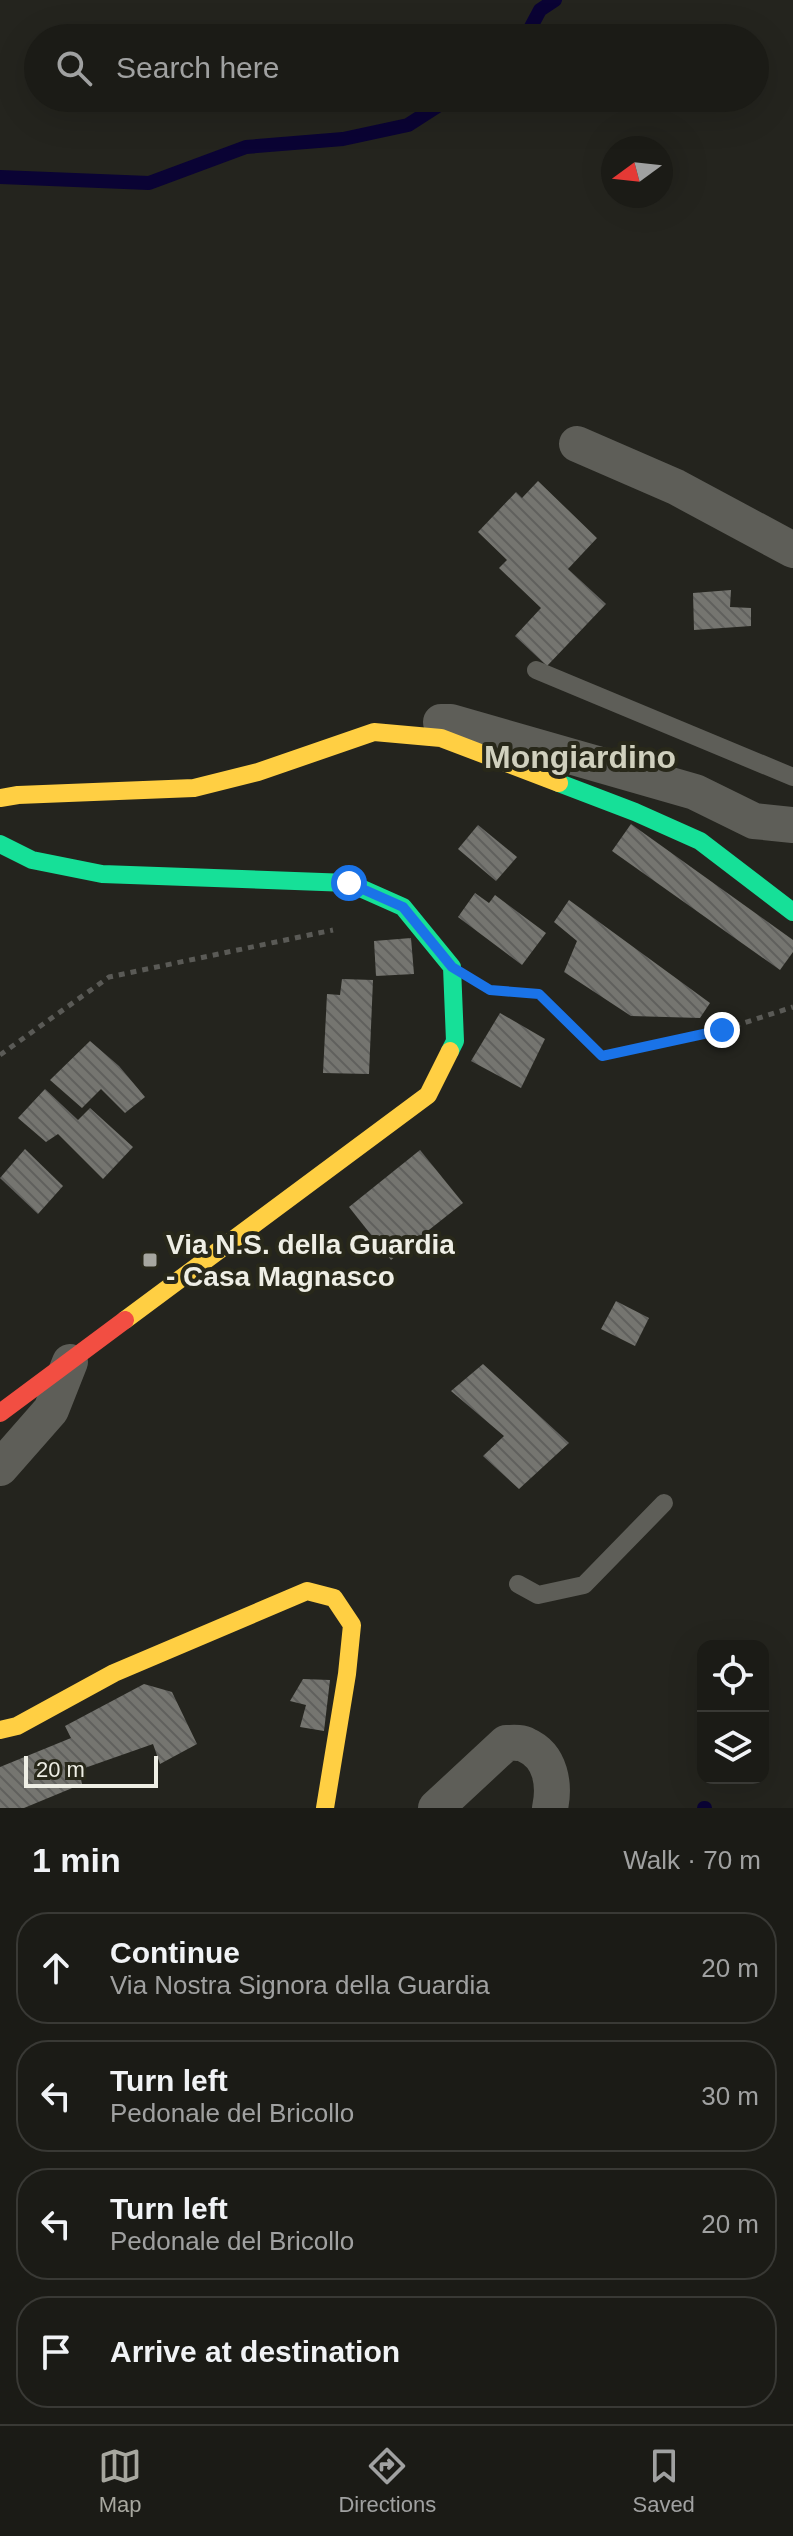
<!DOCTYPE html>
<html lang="en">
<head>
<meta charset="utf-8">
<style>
	:root { --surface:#1b1b16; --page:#24241f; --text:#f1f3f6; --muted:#a0a1a1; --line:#393935; --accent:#a7a79f }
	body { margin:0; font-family:Helvetica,sans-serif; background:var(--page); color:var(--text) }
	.controls { position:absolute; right:24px; bottom:24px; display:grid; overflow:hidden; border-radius:16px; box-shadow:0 8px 32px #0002 }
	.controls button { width:72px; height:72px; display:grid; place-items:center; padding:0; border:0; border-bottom:2px solid var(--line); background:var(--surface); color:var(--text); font:40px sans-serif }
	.compass { position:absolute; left:601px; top:136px; width:72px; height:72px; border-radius:50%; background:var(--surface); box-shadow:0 8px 32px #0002; rotate:255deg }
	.scale { position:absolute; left:24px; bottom:20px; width:134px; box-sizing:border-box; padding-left:8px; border:4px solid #eeeee5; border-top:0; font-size:22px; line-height:28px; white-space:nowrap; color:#eeeee5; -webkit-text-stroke:6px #28281a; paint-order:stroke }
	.stop { position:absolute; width:24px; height:24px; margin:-18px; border:6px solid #1a73e8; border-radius:50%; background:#fff }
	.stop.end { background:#1a73e8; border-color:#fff; box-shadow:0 2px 8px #0008 }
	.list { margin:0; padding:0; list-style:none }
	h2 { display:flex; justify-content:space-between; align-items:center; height:104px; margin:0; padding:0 32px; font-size:34px }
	h2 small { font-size:26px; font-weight:400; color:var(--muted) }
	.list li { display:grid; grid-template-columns:52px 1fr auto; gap:24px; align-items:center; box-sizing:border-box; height:112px; margin:0 16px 16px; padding:0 16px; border:2px solid var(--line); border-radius:32px }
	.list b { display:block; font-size:30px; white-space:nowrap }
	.list p { margin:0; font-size:26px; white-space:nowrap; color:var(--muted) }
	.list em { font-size:26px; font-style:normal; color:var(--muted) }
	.icon { flex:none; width:44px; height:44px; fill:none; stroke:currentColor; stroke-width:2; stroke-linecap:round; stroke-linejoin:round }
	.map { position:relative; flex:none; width:793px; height:1808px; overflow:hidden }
	.search { position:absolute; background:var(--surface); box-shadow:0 8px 32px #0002; left:24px; right:24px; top:24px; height:88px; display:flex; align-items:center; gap:20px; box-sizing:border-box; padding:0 28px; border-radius:44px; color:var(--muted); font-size:30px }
	.sheet { height:616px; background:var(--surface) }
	nav { display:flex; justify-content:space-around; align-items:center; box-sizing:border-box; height:112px; border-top:2px solid var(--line); background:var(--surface); font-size:22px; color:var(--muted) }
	nav a { display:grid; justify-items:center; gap:4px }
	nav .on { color:var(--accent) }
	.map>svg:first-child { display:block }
</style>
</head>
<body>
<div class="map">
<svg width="793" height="1808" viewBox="0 0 793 1808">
	<defs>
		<pattern id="building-back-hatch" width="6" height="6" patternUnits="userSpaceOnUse" patternTransform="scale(2)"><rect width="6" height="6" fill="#757570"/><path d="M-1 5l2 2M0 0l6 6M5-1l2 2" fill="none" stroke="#60605d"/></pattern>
	</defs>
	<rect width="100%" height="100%" fill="#24241e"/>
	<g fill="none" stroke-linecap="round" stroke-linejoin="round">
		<g stroke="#0a0334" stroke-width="14">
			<path d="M525,38L540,10L555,0"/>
			<path d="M0,177L149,183L246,147L343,139L408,125L450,98"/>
			<path d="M704,1808H705"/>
		</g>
	</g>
	<g fill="url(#building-back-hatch)">
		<path d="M538,481L597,538L568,569L606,604L547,666L515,636L541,608L499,568L507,560L478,532L516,492L522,498Z"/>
		<path d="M731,590L730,607L751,608V626L694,630L693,593Z"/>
		<path d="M631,824L793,940V952L780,970L612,851Z"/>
		<path d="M478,825L517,857L496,881L458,849Z"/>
		<path d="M475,893L489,903L495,895L546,933L522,965L458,917Z"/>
		<path d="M569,900L710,1003L700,1018L631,1016L564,972L577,941L554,922Z"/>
		<path d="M411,938L414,974L376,976L374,941Z"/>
		<path d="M342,979L373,980L369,1074L323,1073L327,994L340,995Z"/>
		<path d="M500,1013L545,1039L521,1088L471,1061Z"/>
		<path d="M90,1041L119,1066L145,1097L125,1113L101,1089L82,1108L50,1080Z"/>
		<path d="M45,1089L78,1120L90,1108L133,1147L103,1179L58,1134L46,1142L18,1118Z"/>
		<path d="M25,1149L63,1186L38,1214L0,1178Z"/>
		<path d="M420,1150L463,1203L391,1260L349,1207Z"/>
		<path d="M616,1301L649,1318L635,1346L601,1329Z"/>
		<path d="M483,1364L569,1443L519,1489L483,1456L504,1436L451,1391Z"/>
		<path d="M303,1679L330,1680L324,1731L300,1727L306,1705L290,1701Z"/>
		<path d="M144,1684L172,1692L197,1744L160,1764L153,1744L79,1770L82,1784L24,1808H0V1767L71,1738L65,1726Z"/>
	</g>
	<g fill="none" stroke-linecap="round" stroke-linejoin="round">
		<g stroke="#5a5a56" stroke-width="5" stroke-dasharray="6 6" stroke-linecap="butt">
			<path d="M499,991L539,994L602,1056L722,1030L793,1007"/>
			<path d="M0,1055L109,977L333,930"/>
		</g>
		<g stroke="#5e5e58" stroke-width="18">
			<path d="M536,670L793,777"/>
			<path d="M518,1584L538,1595L584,1585L664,1503"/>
		</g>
		<g stroke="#5e5e58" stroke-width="36">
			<path d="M577,444L676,487L793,550"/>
			<path d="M441,722H451L695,792L754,821L793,825"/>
			<path d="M0,1468L51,1410L70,1362"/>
			<path d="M436,1808L506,1743C512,1743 521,1742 526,1745C551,1756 555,1785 550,1808"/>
		</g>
		<g stroke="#16e098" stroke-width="18">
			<path d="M559,783L635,812L700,841L793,912"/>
			<path d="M0,844L32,860L102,874L349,883L403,907L452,967L455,1041L450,1051"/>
		</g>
		<g stroke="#ffcf43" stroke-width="18">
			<path d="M0,798L18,795L194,788L258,772L374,732L441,738L559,783"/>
			<path d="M125,1320L428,1095L450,1051"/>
			<path d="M0,1730L17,1726L114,1673L307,1591L334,1598L352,1625L347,1674L325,1808"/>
		</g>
		<path stroke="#f24e42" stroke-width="18" d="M0,1413L125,1320"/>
	</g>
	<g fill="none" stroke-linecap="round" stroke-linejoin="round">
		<path stroke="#1a73e8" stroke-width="10" d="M349,883L403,907L452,967L490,990L539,994L602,1056L722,1030"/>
	</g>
	<rect fill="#a7a79f" stroke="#28281a" stroke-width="3" x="142" y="1252" width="16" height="16" rx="4"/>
	<g text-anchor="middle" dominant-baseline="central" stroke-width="8" stroke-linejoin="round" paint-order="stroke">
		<g font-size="28" font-weight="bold" fill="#eeeee5" stroke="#28281a" text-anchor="start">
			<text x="166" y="1244">Via N.S. della Guardia<tspan x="166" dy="32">- Casa Magnasco</tspan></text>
		</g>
		<g font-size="32" font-weight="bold" fill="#d0d0be" stroke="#28281a">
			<text x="580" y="757">Mongiardino</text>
		</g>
	</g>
</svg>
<div class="controls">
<button><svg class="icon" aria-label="locate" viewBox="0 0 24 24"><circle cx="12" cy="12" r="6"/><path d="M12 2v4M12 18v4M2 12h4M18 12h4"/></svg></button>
<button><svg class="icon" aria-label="layers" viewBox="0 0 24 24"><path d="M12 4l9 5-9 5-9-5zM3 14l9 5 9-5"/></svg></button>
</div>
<svg class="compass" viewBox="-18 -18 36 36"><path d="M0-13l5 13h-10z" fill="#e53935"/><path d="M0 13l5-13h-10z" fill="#a0a1a1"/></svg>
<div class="scale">20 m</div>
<div class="stop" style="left:349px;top:883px"></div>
<div class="stop end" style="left:722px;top:1030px"></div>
<div class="search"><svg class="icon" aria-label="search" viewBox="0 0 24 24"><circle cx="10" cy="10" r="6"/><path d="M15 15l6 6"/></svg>Search here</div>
</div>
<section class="sheet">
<h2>1 min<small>Walk · 70 m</small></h2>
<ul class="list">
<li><svg class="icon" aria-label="ahead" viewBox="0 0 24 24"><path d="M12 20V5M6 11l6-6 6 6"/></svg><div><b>Continue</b><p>Via Nostra Signora della Guardia</p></div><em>20 m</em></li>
<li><svg class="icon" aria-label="left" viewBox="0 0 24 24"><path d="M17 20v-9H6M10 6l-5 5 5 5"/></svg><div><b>Turn left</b><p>Pedonale del Bricollo</p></div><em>30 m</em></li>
<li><svg class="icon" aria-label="left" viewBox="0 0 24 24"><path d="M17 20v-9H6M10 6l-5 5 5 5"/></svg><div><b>Turn left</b><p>Pedonale del Bricollo</p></div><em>20 m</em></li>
<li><svg class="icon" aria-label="arrive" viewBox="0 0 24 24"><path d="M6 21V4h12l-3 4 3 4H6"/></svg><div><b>Arrive at destination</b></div></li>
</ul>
</section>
<nav>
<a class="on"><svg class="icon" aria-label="map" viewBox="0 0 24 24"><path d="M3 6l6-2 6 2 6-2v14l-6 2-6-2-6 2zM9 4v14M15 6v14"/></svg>Map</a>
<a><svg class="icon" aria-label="directions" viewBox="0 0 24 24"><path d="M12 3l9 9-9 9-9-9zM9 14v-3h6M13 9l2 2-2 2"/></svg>Directions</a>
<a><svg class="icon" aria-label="saved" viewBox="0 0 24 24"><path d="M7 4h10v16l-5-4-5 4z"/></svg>Saved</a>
</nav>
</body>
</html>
